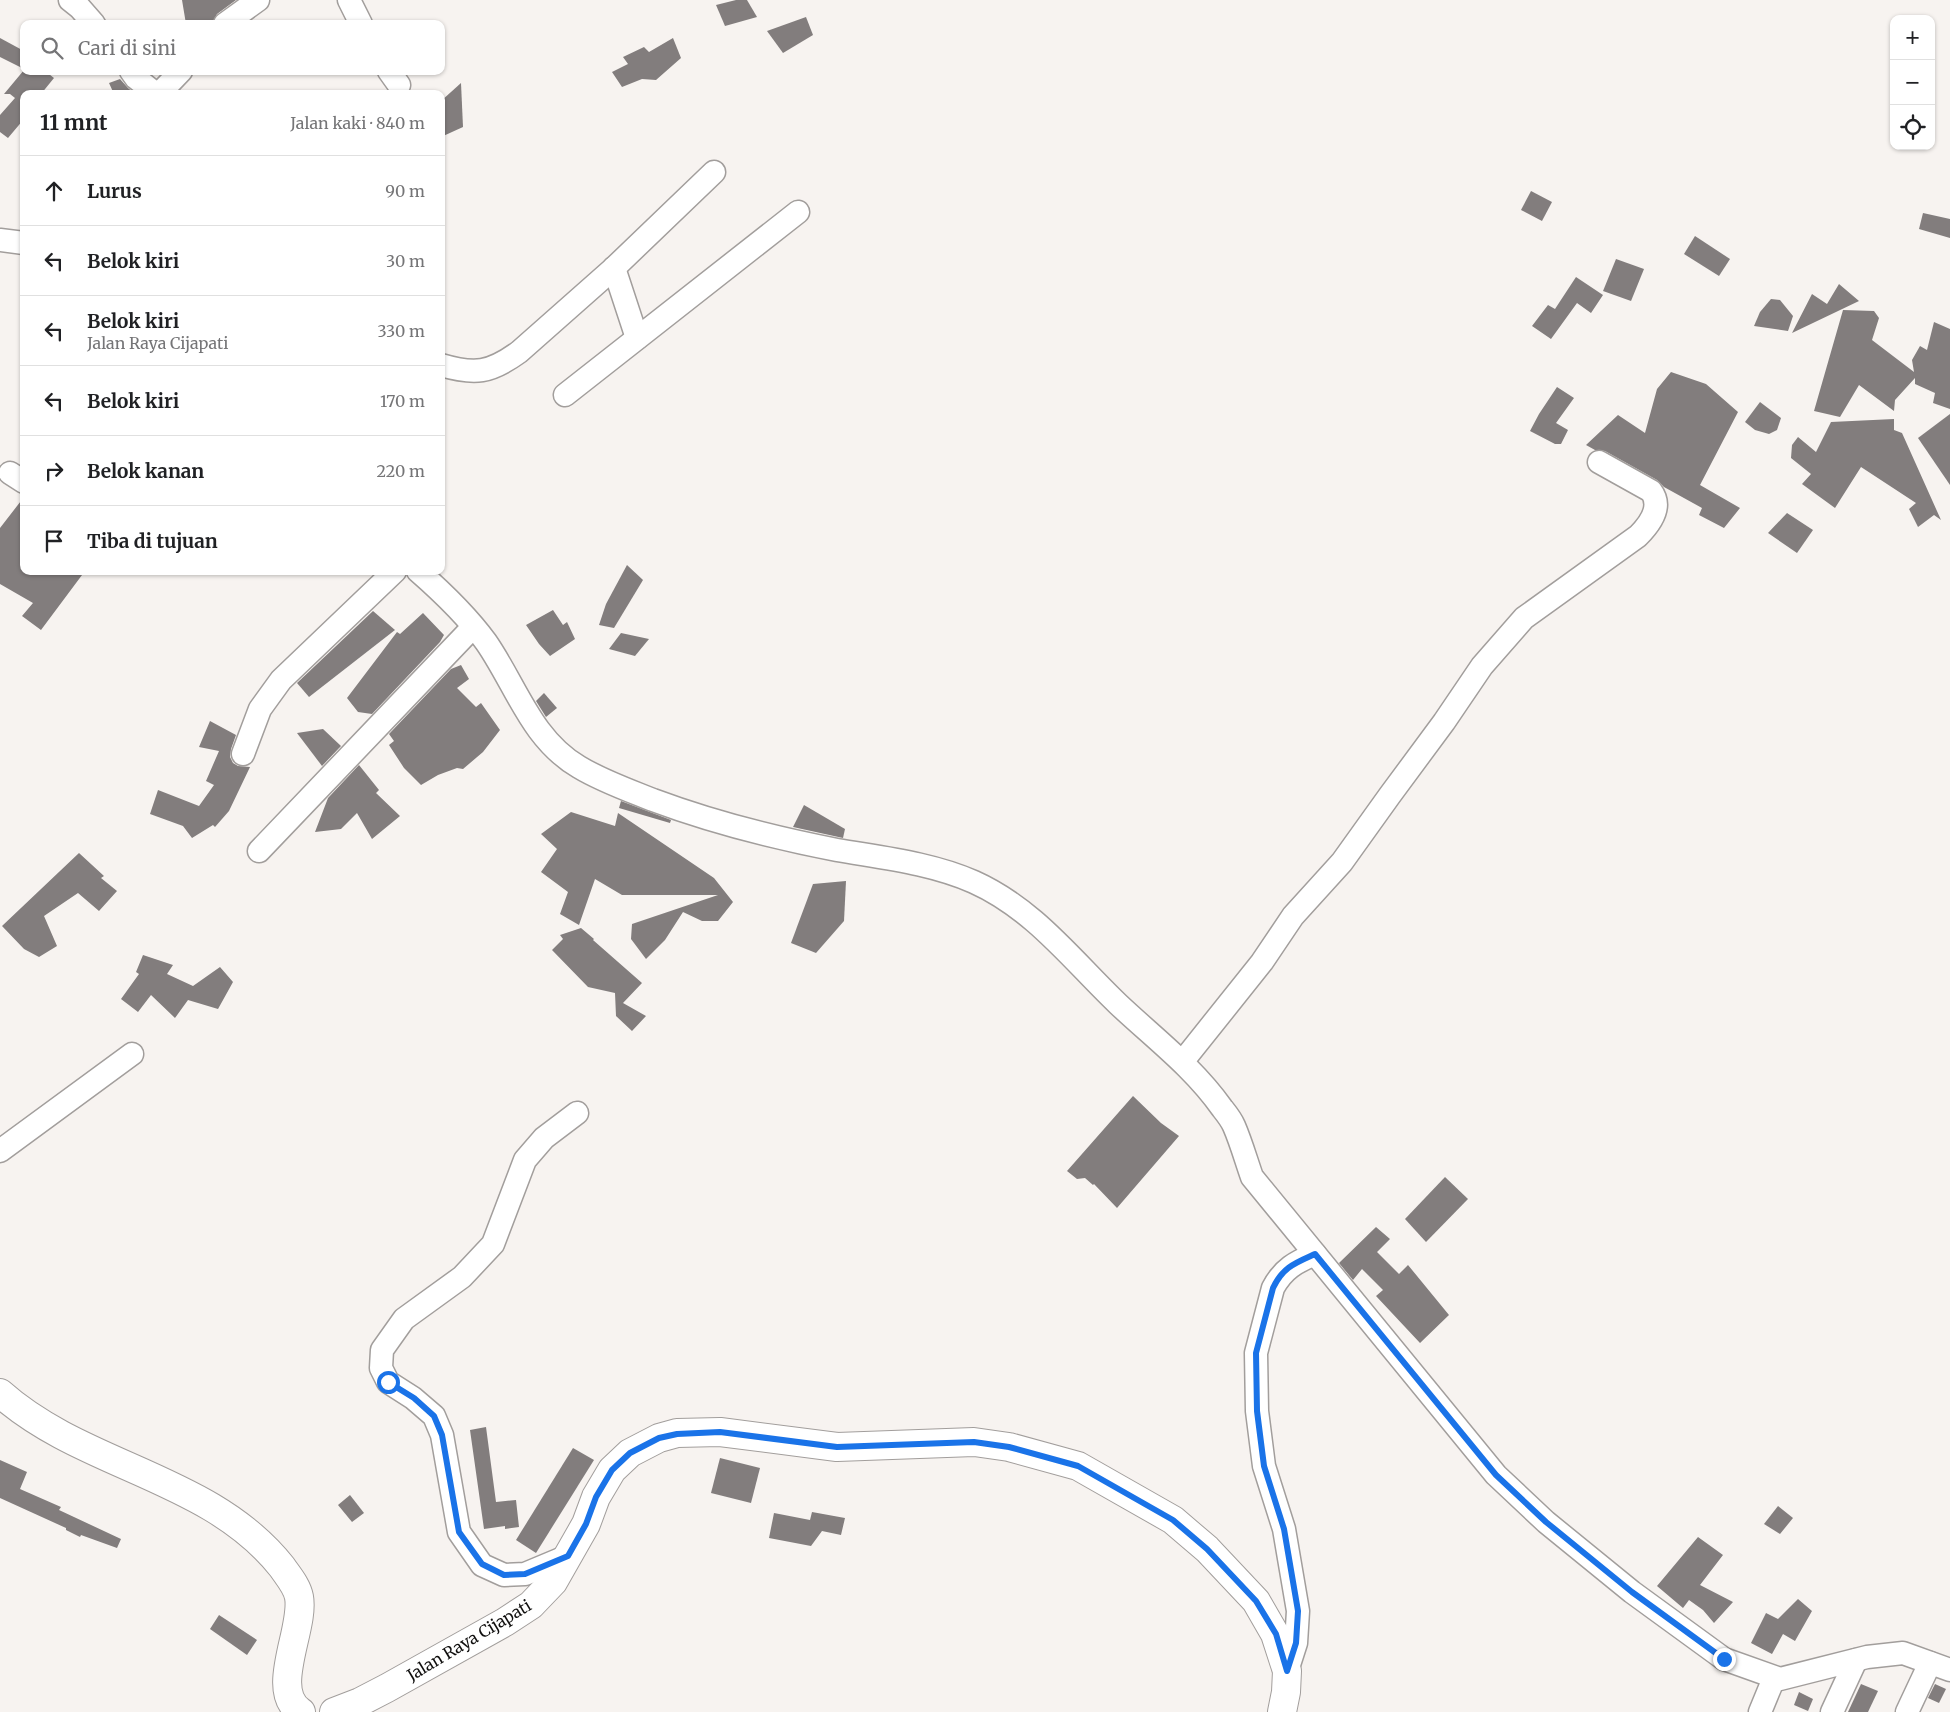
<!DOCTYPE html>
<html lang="id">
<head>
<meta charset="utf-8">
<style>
	:root { --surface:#fff; --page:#f2f2f2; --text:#202124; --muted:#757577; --line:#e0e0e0 }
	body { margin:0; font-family:Merriweather,serif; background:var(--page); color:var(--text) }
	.controls { position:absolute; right:15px; top:15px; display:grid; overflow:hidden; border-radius:10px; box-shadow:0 1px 4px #0004 }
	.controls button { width:45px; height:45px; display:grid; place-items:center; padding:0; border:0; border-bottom:1px solid var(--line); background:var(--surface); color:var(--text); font:25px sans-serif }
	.stop { position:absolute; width:15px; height:15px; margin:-11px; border:4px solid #1a73e8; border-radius:50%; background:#fff }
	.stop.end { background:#1a73e8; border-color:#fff; box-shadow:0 1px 5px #0008 }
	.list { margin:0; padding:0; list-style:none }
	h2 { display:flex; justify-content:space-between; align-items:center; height:65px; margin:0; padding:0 20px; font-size:21px }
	h2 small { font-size:16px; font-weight:400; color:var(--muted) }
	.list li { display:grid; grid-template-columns:32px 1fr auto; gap:15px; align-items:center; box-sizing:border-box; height:70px; padding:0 20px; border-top:1px solid var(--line) }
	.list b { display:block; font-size:19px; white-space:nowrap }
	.list p { margin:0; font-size:16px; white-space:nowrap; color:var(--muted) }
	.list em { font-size:16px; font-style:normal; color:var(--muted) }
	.icon { flex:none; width:28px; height:28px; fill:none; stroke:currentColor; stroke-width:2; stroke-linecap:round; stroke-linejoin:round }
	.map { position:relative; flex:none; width:1950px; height:1712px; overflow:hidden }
	.search { position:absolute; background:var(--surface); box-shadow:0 1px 4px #0004; left:20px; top:20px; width:425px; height:55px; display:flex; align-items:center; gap:12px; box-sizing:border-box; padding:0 18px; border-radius:10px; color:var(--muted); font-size:19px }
	.panel { position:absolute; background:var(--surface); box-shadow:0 1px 4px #0004; left:20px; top:90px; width:425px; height:485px; border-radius:10px }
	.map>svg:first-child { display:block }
</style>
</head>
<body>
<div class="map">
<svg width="1950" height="1712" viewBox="0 0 1950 1712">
	<rect width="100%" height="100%" fill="#f7f3f0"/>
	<g fill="#827d7d">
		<path d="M182,0H236L217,14L212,24H186Z"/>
		<path d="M736,0H747L757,17L725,26L716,5Z"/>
		<path d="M806,17L813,35L783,53L767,31Z"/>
		<path d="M0,38L24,51V69L0,57Z"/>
		<path d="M673,38L681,58L656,80L642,79L622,87L612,72L628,64L623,57L644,47L649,52Z"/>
		<path d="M24,70V71H45L54,78L41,94H24V119L8,138L0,132V115L15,98L10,94H4Z"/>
		<path d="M120,79L128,88L135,94H114L109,83Z"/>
		<path d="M461,83L463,127L441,137V101Z"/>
		<path d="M1531,191L1552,202L1542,221L1521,210Z"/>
		<path d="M1923,213L1950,219V238L1919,229Z"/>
		<path d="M1695,236L1730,259L1719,276L1684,254Z"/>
		<path d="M1616,259L1644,269L1631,301L1603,291Z"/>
		<path d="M1576,277L1603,295L1591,313L1577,303L1551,339L1532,326L1548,305L1555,309Z"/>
		<path d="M1839,284L1859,301L1792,333L1812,294L1827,304Z"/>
		<path d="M1771,299L1780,300L1793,316L1788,331L1754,326L1760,312Z"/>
		<path d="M1843,310L1874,311L1879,318L1872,340L1914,372L1912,360L1920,346L1927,350L1934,322L1950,329V409L1933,403L1935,393L1915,384V378L1895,400L1894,411L1859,385L1840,417L1814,411Z"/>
		<path d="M1671,372L1706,384L1738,412L1700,485L1740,508L1724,528L1699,515L1702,508L1664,487L1657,480L1605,451L1595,450L1586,445L1618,415L1645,433L1657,389Z"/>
		<path d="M1557,387L1574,398L1556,423L1568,430L1561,444H1555L1530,431L1539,414Z"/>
		<path d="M1760,402L1781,418L1777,430L1769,434L1755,430L1745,422Z"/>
		<path d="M1950,414V485L1918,438Z"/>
		<path d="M1894,419V430L1902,433L1941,520L1934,515L1918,527L1909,509L1916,503L1861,467L1835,508L1802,484L1811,474L1791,458L1792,445L1798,437L1816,452L1831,422Z"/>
		<path d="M24,497V571H85L41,630L22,616L33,603L0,584V528Z"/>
		<path d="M1787,513L1813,530L1797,553L1768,533Z"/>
		<path d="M627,565L643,580L614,628L599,625L606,604Z"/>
		<path d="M553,610L563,625L567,622L575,639L550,656L539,644L526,625Z"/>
		<path d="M373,611L395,630L309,697L297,683Z"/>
		<path d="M423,613L444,635L440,642L372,714L358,712L347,698L397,632L400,634Z"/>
		<path d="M621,633L649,639L635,656L609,649Z"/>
		<path d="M461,665L469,679L457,688L476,707L481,703L500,730L483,752L463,769L457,768L438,775L421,785L404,768L389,745L394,741L389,734L451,669Z"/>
		<path d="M544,693L557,708L546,717L536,701Z"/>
		<path d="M210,721L236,735L231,749L230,757L233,763L238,766L250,767L229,811L215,827L213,825L192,838L183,826L150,814L158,790L199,806L214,785L206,781L219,751L199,747Z"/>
		<path d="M323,729L341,746L322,766L297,733Z"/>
		<path d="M359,765L379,790L376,793L400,816L372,839L357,813L341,829L315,832L328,798Z"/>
		<path d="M621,801L671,820L670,823L619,808Z"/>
		<path d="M804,805L845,829L843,838L793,827Z"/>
		<path d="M571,812L615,826L618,813L714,878L733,902L718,921H702L683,912L665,940L646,959L631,939L632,924L718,895H622L595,879L579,925L560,914L568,892L541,872L557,849L541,834Z"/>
		<path d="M79,853L104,876L101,878L117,891L99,911L78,893L44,916L57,946L39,957L24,949L2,926Z"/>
		<path d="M846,881L844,921L816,953L791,943L813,884Z"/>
		<path d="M581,928L594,939L593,940L642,983L623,1003L646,1016L632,1031L616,1016L615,993L588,987L552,950L563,939L560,935Z"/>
		<path d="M143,955L173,965L167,974L193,986L220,967L233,982L218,1009L188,1000L175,1018L151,995L138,1012L121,999L139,974L136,972Z"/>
		<path d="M1133,1096L1161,1123L1179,1136L1117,1208L1094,1184L1093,1185L1085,1178L1077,1179L1067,1171Z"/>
		<path d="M1445,1177L1468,1199L1426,1242L1405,1219Z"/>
		<path d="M1376,1227L1390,1239L1377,1252L1399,1274L1408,1265L1449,1315L1420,1343L1376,1296L1383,1290L1362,1269L1353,1280L1339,1263Z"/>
		<path d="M486,1427L496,1502L516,1500L519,1527L505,1529V1526L484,1529L470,1430Z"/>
		<path d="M573,1448L594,1460L536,1553L516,1540Z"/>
		<path d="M720,1458L760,1468L751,1503L711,1493Z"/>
		<path d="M0,1460L27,1472L20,1489L61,1507L59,1510L121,1539L117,1548L81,1535L80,1537L66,1530V1528L0,1498Z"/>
		<path d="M350,1495L364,1513L352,1522L338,1505Z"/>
		<path d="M1778,1506L1793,1518L1780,1534L1764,1524Z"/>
		<path d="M812,1512L845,1518L841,1535L822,1531L811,1546L769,1538L774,1513L810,1520Z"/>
		<path d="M1698,1537L1723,1555L1700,1585L1733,1602L1714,1623L1703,1610L1689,1600L1683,1608L1657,1586Z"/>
		<path d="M1798,1599L1812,1611L1795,1641L1783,1634L1772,1654L1751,1643L1766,1613L1778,1619Z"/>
		<path d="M219,1615L257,1640L247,1655L210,1629Z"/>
		<path d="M1861,1684L1878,1691L1868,1712H1848Z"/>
		<path d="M1935,1684L1946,1689L1939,1703L1928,1698Z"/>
		<path d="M1799,1692L1813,1699L1808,1711L1794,1705Z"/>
	</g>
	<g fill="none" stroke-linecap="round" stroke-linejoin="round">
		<defs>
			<g id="minor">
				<path d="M70,0L80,8L94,24"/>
				<path d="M349,0L361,24"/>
				<path d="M225,24L258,0"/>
				<path d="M131,71L136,78L156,94"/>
				<path d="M389,71L399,85"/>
				<path d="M159,94L181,71"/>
				<path d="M0,240L24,243"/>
				<path d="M614,268L637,338"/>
				<path d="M441,365C475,375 490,373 519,352L614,268L714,172"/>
				<path d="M565,395L798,212"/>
				<path d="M10,473L24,482"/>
				<path d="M418,571C442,592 467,616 486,642C516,685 531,739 579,767C602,781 628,790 653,800C712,822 775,838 837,850C883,858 931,863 974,882C1034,909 1072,960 1118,1004C1154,1038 1193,1067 1222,1108C1226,1113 1231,1119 1234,1126C1241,1142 1246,1160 1252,1177L1496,1475L1546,1522L1632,1592L1724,1659L1780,1679L1867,1657L1903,1653L1950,1670"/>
				<path d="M243,754L260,709L281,680L395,571"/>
				<path d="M259,851L473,627"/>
				<path d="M1183,1061L1262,962L1293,916L1342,862L1390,795L1444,722L1482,666L1524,618L1638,536C1650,524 1663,507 1651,491L1599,462"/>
				<path d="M0,1151L132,1054"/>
				<path d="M568,1556L525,1574L504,1575L482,1565L459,1532L442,1435L434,1416L413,1398L388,1382L381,1368L382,1350L404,1319L462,1277L493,1244L525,1160L544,1138L577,1113"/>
				<path d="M1287,1671L1296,1643L1298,1611L1284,1529L1264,1466L1257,1411L1256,1353L1273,1288C1283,1269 1296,1262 1315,1254"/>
				<path d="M1760,1712L1774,1678"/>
				<path d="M1832,1712L1856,1660"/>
				<path d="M1907,1712L1930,1663"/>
			</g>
			<g id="major">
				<path d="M0,1393C84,1468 210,1476 282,1567C288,1576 297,1586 299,1597C305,1629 268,1691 301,1712"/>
				<path d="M334,1712L360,1702L387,1688L505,1622L531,1605L553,1582L586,1524L596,1497L612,1470L630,1453L659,1438L677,1433L720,1432L837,1447L974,1442L1009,1447L1078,1466L1173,1520L1207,1549L1256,1601L1275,1634L1287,1671L1286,1692L1282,1712"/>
			</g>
		</defs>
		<use href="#minor" stroke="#a29e9c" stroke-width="25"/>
		<use href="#major" stroke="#a29e9c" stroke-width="30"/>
		<use href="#minor" stroke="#fff" stroke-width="22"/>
		<use href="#major" stroke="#fff" stroke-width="28"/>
	</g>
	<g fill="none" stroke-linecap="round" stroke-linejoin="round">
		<path stroke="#1a73e8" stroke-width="6" d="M388,1382L414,1398L434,1416L442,1435L459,1532L482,1564L504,1575L525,1574L568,1556L586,1524L596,1497L612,1470L630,1453L659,1438L677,1434L720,1432L837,1447L974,1442L1009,1447L1078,1466L1173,1520L1207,1549L1256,1601L1276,1634L1287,1671L1296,1643L1298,1611L1284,1529L1264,1466L1257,1411L1256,1353L1273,1288C1283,1267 1295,1263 1315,1254L1496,1475L1546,1522L1632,1592L1724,1659"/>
	</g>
	<g text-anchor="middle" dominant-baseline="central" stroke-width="4" stroke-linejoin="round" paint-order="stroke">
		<g font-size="16" fill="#100f0e" stroke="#fff">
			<text transform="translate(469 1640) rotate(-31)">Jalan Raya Cijapati</text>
		</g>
	</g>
</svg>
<div class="controls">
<button>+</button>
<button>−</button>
<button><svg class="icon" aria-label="locate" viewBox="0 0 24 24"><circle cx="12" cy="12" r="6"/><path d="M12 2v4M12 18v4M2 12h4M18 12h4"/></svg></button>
</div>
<div class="stop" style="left:388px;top:1382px"></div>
<div class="stop end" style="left:1724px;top:1659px"></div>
<div class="search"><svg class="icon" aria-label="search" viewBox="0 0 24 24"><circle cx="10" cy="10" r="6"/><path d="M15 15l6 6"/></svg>Cari di sini</div>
<section class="panel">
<h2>11 mnt<small>Jalan kaki · 840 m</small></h2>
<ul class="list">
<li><svg class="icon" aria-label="ahead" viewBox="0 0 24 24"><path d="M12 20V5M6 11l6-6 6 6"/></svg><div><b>Lurus</b></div><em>90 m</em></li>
<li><svg class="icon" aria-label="left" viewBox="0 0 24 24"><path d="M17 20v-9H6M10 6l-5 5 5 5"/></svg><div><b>Belok kiri</b></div><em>30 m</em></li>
<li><svg class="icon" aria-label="left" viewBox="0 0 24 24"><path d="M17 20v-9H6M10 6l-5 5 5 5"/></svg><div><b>Belok kiri</b><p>Jalan Raya Cijapati</p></div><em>330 m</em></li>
<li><svg class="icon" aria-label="left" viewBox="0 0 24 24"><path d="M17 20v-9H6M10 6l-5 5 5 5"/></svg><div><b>Belok kiri</b></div><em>170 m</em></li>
<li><svg class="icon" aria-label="right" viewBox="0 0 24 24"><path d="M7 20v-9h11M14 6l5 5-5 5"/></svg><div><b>Belok kanan</b></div><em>220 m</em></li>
<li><svg class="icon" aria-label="arrive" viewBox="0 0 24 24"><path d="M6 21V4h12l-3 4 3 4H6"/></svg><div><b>Tiba di tujuan</b></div></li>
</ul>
</section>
</div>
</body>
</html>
